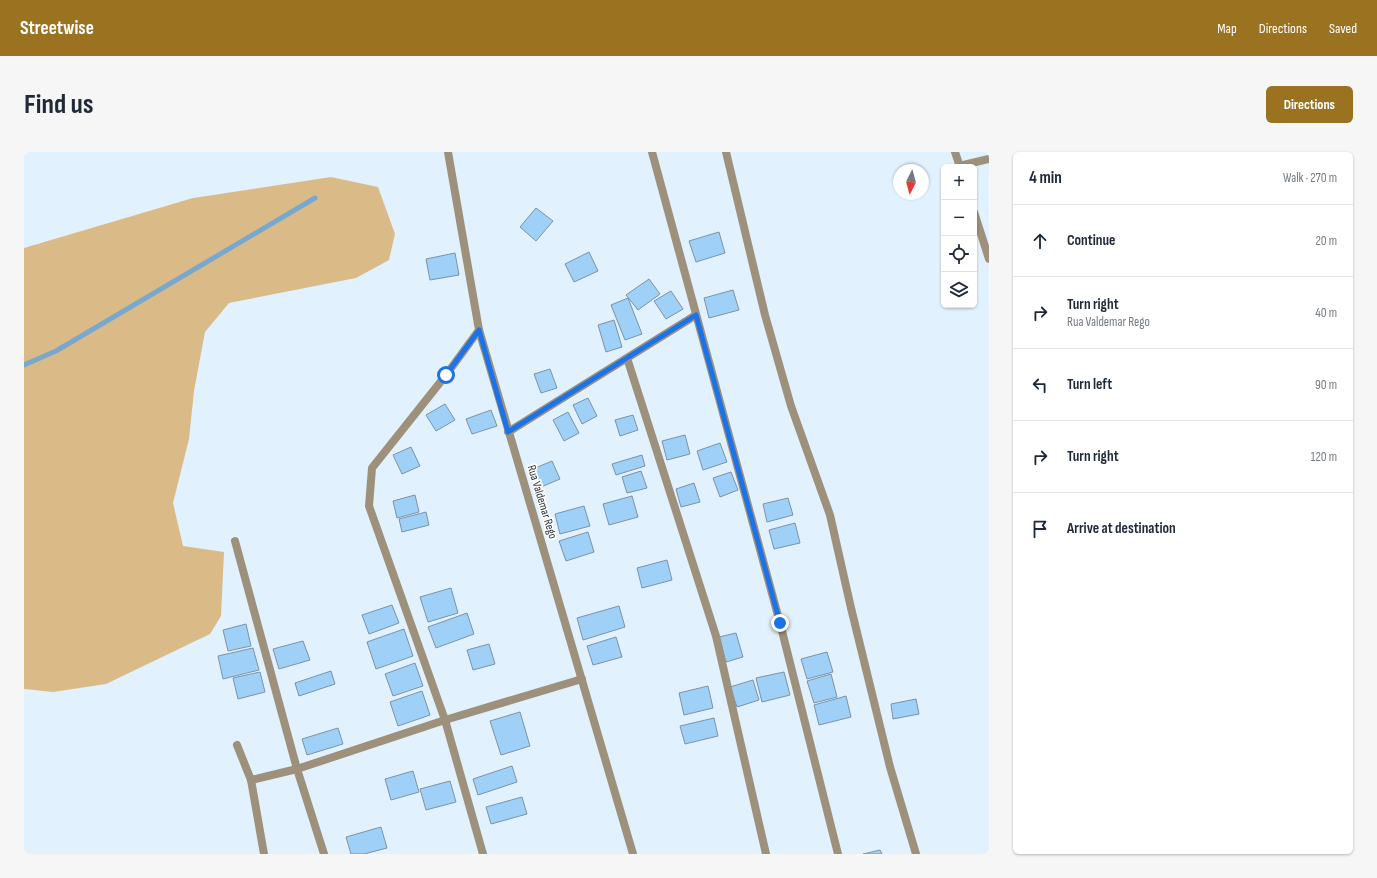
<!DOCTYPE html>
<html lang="en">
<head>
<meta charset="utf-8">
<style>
	:root { --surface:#fff; --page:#f6f6f7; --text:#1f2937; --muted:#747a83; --line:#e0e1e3; --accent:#9b721f }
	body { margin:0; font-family:"Sofia Sans Condensed",sans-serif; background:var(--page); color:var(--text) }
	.controls { position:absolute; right:12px; top:12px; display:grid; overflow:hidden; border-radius:6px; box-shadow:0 1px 3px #0004 }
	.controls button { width:36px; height:36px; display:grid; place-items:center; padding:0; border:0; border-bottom:1px solid var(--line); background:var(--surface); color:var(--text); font:20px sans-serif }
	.compass { position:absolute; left:869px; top:12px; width:36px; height:36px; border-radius:50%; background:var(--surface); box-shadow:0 1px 3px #0004; rotate:186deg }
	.stop { position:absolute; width:12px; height:12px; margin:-9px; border:3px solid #1a73e8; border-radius:50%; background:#fff }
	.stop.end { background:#1a73e8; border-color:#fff; box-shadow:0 1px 4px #0008 }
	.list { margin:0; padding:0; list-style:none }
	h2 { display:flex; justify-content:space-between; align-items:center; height:52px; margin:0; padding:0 16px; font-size:17px }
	h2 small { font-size:13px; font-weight:400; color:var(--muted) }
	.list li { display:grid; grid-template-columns:26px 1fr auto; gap:12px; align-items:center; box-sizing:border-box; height:72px; padding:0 16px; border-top:1px solid var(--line) }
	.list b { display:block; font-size:15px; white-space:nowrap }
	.list p { margin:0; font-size:13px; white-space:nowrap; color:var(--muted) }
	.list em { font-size:13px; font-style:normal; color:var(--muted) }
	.icon { flex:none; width:22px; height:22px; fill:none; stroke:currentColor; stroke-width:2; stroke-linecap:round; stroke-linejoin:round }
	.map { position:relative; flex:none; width:965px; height:702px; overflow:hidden; border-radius:6px }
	header { display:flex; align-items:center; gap:24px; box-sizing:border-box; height:56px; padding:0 20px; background:var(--accent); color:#fff }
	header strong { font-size:19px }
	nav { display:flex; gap:22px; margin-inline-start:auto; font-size:14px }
	.intro { display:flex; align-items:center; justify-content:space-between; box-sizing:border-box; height:96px; padding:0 24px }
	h1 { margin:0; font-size:28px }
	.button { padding:10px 18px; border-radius:6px; background:var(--accent); color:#fff; font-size:14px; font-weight:700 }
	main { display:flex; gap:24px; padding:0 24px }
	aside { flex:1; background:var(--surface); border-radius:6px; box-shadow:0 1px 3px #0004 }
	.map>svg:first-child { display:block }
</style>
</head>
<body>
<header>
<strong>Streetwise</strong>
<nav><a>Map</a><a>Directions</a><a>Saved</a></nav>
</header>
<div class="intro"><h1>Find us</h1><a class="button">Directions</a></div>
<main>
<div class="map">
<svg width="965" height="702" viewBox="0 0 965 702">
	<rect width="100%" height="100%" fill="#e2f1fe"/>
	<path fill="#dabb88" d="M307,25L354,35L371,82L365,108L332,126L205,151L181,180L170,239L165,287L149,351L159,394L200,400L197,464L186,482L82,532L29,540L0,537V96L169,46Z"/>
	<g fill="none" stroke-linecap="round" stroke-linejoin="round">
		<path stroke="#79a8cf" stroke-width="5" d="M0,213L32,199L291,46"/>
	</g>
	<g fill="#9fd0f8" stroke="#7c93a6">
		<path d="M512,56L529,69L512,89L496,75Z"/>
		<path d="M695,80L701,101L672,110L665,89Z"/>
		<path d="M565,100L574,119L550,130L541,112Z"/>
		<path d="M431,101L435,123L406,128L402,107Z"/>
		<path d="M625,127L636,142L614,158L602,143Z"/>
		<path d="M709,138L715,158L685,166L680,146Z"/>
		<path d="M647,139L659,157L642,167L630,149Z"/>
		<path d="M604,146L618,182L601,188L587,153Z"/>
		<path d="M590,168L598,195L582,200L574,173Z"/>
		<path d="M526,217L533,236L517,241L510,222Z"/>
		<path d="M564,246L573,264L558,272L549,253Z"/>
		<path d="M421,252L431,268L412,279L402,263Z"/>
		<path d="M467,258L473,274L448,282L442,267Z"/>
		<path d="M544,260L555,281L540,289L529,268Z"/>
		<path d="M609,263L614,278L596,284L591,268Z"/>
		<path d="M661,283L666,302L643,308L638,289Z"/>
		<path d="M696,291L703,310L679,318L673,299Z"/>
		<path d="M387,295L396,314L378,322L369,303Z"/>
		<path d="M618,303L621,314L592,323L588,312Z"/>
		<path d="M528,309L536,327L517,335L509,317Z"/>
		<path d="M617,319L623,336L603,341L598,325Z"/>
		<path d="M707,320L714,338L696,345L689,326Z"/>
		<path d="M670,331L676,350L657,355L652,337Z"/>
		<path d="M391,343L395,360L373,366L369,349Z"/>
		<path d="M608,344L614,365L585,373L579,352Z"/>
		<path d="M764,346L769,363L743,370L739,352Z"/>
		<path d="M560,354L566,374L536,382L531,362Z"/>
		<path d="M402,360L405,373L378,380L375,367Z"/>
		<path d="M771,371L776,391L750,397L745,378Z"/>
		<path d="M564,380L570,400L542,409L535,389Z"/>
		<path d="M643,408L648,428L618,436L613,416Z"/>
		<path d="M427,436L434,461L404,470L396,445Z"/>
		<path d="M368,453L375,471L345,482L338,463Z"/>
		<path d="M595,454L601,475L559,488L553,466Z"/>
		<path d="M443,461L450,482L412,496L404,475Z"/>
		<path d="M222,472L227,494L204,499L199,478Z"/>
		<path d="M380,477L389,504L352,517L343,490Z"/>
		<path d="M712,481L719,505L702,510L695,485Z"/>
		<path d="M592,485L598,505L569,513L563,494Z"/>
		<path d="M279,489L286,508L255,517L249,497Z"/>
		<path d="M465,492L471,512L449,518L443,498Z"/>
		<path d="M229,496L235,518L199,527L194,504Z"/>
		<path d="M803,500L809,520L783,527L777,507Z"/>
		<path d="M391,511L399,534L369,544L361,522Z"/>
		<path d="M307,519L311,532L275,544L271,531Z"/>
		<path d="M236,520L241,540L214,547L209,526Z"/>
		<path d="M760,520L766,543L738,550L732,526Z"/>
		<path d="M807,522L813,545L790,551L783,529Z"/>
		<path d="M729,528L735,548L713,555L706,535Z"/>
		<path d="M684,534L689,556L660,563L655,541Z"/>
		<path d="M398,539L406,563L374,574L366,550Z"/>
		<path d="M822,544L827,565L795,573L790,553Z"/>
		<path d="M892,547L895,562L869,567L867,552Z"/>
		<path d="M496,560L506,594L477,603L466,569Z"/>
		<path d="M690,566L694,584L661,592L656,574Z"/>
		<path d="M314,576L319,592L283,603L278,587Z"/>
		<path d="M488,614L493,630L454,643L449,627Z"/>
		<path d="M389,619L395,640L367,648L361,627Z"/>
		<path d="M426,629L432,650L402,658L396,637Z"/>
		<path d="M498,645L503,662L467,672L462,655Z"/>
		<path d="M357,675L363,696L340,702H327L322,685Z"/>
		<path d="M856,698L858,702H839Z"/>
	</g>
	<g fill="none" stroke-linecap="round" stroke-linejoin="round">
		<g stroke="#9e917b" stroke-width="8">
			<path d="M424,0L455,178L609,702"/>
			<path d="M628,0L756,471L814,702"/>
			<path d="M702,0L741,163L767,254L806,363L827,456L866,615L892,702"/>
			<path d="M935,14L965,7"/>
			<path d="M455,178L422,223L348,316L345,354L421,568L459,702"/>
			<path d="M603,206L692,484L742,702"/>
			<path d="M484,280L672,163"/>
			<path d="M211,389L273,617L300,702"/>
			<path d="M213,593L227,628L240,702"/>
			<path d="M227,628L273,617L421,568L558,527"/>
		</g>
		<g stroke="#9e917b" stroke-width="8">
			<path d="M931,0L936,15"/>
			<path d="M950,60L965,107"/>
		</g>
	</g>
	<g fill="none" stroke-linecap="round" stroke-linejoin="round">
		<path stroke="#1a73e8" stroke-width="5" d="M422,223L455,178L484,280L672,163L756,471"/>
	</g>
	<g text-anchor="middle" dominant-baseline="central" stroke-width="3.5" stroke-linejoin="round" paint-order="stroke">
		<g font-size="12" fill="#273038" stroke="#fcfcfc">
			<text transform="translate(518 350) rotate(73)">Rua Valdemar Rego</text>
		</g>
	</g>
</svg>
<div class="controls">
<button>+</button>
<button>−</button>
<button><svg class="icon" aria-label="locate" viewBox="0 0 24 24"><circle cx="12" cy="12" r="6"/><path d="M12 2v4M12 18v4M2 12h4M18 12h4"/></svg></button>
<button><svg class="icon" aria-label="layers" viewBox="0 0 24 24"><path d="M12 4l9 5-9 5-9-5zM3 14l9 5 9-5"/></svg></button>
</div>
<svg class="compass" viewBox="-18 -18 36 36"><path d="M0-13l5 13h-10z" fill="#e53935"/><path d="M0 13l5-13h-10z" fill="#747a83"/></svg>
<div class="stop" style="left:422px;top:223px"></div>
<div class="stop end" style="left:756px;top:471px"></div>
</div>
<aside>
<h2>4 min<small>Walk · 270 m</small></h2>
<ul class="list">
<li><svg class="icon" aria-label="ahead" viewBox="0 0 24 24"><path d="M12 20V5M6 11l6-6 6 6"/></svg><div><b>Continue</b></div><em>20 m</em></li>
<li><svg class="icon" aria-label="right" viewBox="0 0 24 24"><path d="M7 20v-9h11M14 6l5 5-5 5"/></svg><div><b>Turn right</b><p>Rua Valdemar Rego</p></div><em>40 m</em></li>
<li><svg class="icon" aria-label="left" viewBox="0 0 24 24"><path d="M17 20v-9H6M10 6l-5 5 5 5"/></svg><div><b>Turn left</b></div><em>90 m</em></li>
<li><svg class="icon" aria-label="right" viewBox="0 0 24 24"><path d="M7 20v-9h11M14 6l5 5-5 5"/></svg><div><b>Turn right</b></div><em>120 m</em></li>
<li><svg class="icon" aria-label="arrive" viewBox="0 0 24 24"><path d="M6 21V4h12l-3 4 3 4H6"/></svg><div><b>Arrive at destination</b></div></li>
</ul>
</aside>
</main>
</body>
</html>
